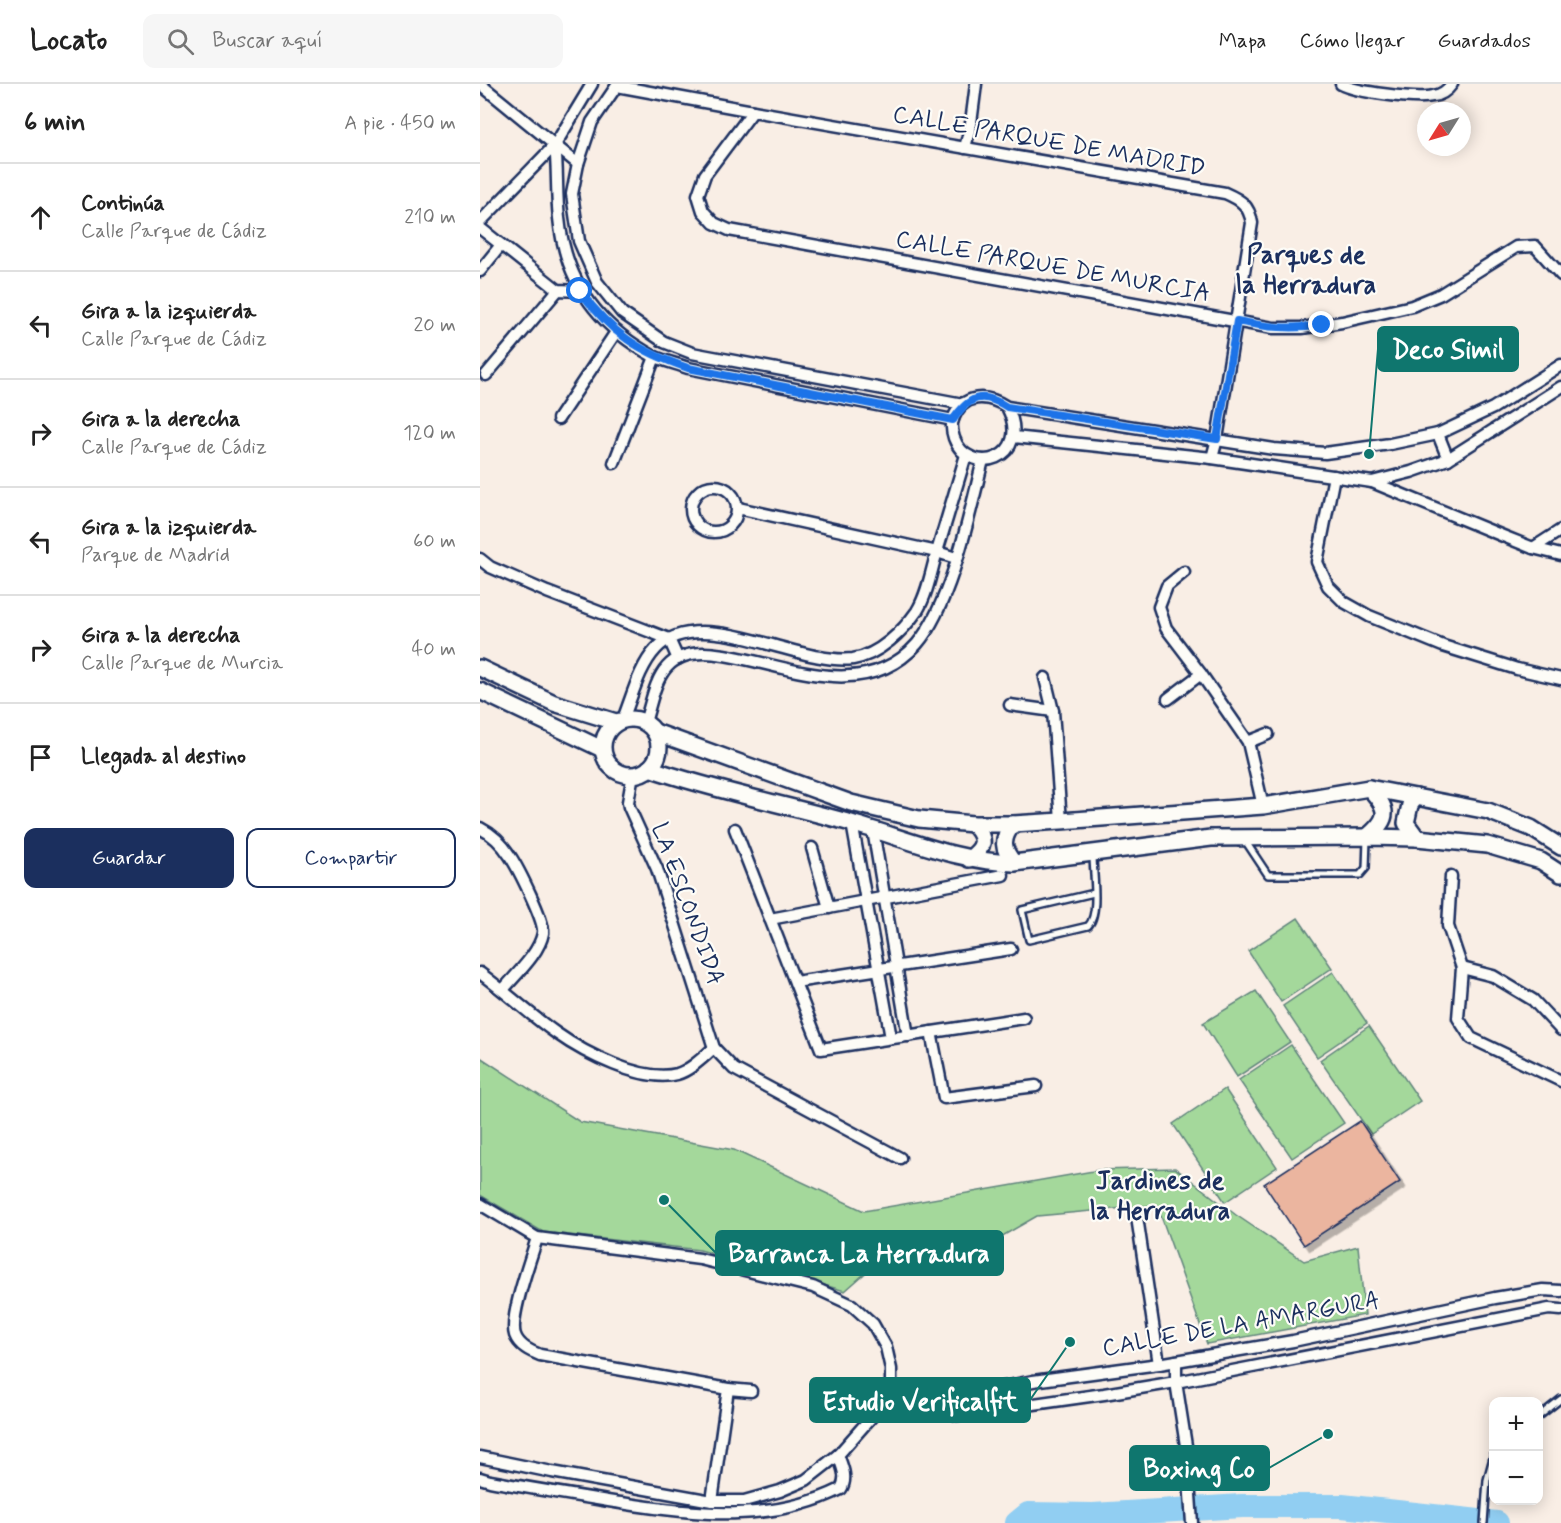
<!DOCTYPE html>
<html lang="es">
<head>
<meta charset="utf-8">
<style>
	:root { --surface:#fff; --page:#f6f6f6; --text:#222; --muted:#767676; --line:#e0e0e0; --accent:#1b2f5e }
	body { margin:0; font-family:Mynerve,sans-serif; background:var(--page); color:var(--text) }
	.controls { position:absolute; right:18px; bottom:18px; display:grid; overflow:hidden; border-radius:12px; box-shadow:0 3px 15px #0003 }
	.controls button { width:54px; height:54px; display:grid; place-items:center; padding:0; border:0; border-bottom:2px solid var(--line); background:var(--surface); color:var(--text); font:30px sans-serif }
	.compass { position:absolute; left:937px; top:18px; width:54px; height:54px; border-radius:50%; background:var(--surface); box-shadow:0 3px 15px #0003; rotate:233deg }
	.stop { position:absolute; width:18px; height:18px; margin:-14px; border:4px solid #1a73e8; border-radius:50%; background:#fff }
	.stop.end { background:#1a73e8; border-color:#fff; box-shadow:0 2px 6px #0008 }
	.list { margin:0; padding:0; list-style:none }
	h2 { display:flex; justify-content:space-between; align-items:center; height:78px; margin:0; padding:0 24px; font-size:26px }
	h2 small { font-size:20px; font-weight:400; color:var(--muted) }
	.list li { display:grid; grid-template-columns:39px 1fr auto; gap:18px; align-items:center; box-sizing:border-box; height:108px; padding:0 24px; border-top:2px solid var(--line) }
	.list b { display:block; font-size:22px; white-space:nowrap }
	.list p { margin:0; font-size:20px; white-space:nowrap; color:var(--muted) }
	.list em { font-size:20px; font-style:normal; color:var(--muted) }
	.actions { display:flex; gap:12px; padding:18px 24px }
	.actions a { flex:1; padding:14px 0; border:2px solid var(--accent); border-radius:12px; text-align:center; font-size:21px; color:var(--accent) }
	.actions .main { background:var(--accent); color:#fff }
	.icon { flex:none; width:33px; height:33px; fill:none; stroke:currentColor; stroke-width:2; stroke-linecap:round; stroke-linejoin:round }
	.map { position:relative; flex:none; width:1081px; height:1439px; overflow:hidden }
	header { display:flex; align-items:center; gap:36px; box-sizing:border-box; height:84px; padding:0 30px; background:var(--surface); border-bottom:2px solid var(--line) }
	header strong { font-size:28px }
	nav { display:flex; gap:33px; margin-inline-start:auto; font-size:21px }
	.search { width:420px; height:54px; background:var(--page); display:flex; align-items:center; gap:15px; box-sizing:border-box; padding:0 21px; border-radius:12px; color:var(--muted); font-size:22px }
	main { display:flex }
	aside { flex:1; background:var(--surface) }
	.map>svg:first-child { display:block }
</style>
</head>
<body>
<header>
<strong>Locato</strong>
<div class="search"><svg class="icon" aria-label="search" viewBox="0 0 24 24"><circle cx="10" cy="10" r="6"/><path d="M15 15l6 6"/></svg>Buscar aquí</div>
<nav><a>Mapa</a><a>Cómo llegar</a><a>Guardados</a></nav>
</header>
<main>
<aside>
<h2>6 min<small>A pie · 450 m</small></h2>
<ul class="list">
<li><svg class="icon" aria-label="ahead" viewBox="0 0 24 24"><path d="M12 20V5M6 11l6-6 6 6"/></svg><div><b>Continúa</b><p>Calle Parque de Cádiz</p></div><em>210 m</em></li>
<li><svg class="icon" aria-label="left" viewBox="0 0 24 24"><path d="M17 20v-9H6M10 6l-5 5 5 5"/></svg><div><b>Gira a la izquierda</b><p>Calle Parque de Cádiz</p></div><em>20 m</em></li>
<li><svg class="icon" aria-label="right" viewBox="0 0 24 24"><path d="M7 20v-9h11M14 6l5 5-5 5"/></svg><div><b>Gira a la derecha</b><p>Calle Parque de Cádiz</p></div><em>120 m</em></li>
<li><svg class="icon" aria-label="left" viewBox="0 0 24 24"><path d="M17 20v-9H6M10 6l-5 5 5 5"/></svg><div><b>Gira a la izquierda</b><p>Parque de Madrid</p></div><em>60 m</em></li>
<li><svg class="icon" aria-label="right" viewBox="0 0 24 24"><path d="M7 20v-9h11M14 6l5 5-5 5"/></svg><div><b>Gira a la derecha</b><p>Calle Parque de Murcia</p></div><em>40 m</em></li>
<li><svg class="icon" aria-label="arrive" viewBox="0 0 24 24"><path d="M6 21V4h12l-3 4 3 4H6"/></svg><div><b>Llegada al destino</b></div></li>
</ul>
<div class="actions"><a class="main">Guardar</a><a>Compartir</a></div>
</aside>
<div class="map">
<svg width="1081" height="1439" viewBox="0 0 1081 1439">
	<defs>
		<filter id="shadow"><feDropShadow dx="5.5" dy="5.5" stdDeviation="0" flood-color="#0004"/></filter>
	</defs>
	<rect width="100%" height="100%" fill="#f9eee5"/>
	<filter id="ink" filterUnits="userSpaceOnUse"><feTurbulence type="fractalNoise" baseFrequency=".0167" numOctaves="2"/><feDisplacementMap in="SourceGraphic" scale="12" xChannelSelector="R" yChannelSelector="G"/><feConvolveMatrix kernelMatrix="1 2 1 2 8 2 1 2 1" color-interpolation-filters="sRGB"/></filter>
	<g filter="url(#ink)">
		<g fill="#a4d89b" stroke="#60847c" stroke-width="1.5">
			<path d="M818,834L852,884L801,918L768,867Z"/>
			<path d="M853,888L887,939L837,973L803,922Z"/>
			<path d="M776,907L810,958L757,993L723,939Z"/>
			<path d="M889,942L940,1017L891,1050L840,976Z"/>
			<path d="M811,961L864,1039L812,1074L759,996Z"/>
			<path d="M0,973L100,1038L254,1066L384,1127L619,1086L695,1084L756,1131L824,1177L878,1162L885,1231L727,1260L677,1121L557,1132L507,1161L391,1184L365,1207L220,1166L63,1148L0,1111Z"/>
			<path d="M745,1005L797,1083L745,1118L693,1040Z"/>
		</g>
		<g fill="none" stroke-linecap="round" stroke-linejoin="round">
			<path stroke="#91cef2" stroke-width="24" d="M537,1439L548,1430L613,1431L762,1422H862L1017,1439"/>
		</g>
		<path fill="#ebb59f" stroke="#1b2f5e" stroke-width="1.5" filter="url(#shadow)" d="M880,1037L920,1098L824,1161L784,1100Z"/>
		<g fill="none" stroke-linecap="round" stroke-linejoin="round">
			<defs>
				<g id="service">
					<path d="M764,755L788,791H880L886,784L887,755"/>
					<path d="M613,772C613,789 620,831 608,842L549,856L542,826L614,809"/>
					<path d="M1058,1333L1081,1315"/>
					<path d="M1004,1439L1007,1396L1014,1370"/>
				</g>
				<g id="minor">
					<path d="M0,0L98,80"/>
					<path d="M138,0L112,38L98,80L92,110L99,157L117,198L142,229L184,258L212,269L483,320"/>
					<path d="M861,0C875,8 937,16 953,12C962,11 967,7 972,0"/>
					<path d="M137,2L273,27L745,109C761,116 769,121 772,139L737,355L732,374"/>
					<path d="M273,27L225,91L218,111L223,127L234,139L249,146L793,244H822L862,238L932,222L961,210L1036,163L1055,162L1081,191"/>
					<path d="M75,61C78,85 76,110 79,134C85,197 118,242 173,272C184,277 197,280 208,284L473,336"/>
					<path d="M485,64L491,39L496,0"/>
					<path d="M0,138L75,61L112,0"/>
					<path d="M0,144L78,206L100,207"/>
					<path d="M0,187L21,161"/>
					<path d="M6,291L78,206"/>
					<path d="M527,323C554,375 489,395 474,354C472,348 471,341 473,335C483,309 507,310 527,323L794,365L845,369L910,360L958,350L1013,324L1081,281"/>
					<path d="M78,335L136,248"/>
					<path d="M958,350L968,375"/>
					<path d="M534,353L732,374L892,398L931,388L968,375L1081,303"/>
					<path d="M134,379L175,273"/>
					<path d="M854,392L837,478L848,502L864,518L889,532L963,562L1037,585L1081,595"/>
					<path d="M892,398L1023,452L1053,464L1081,471"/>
					<circle cx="234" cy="425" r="23"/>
					<path d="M258,424L457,468L476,474"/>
					<path d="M1053,464L1081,446"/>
					<path d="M0,475L10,483L67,508L189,555L198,575"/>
					<path d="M704,488L687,502L679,523L686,544L721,590L768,658L783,722"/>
					<path d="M565,594L573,627L581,737"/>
					<path d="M688,615L721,590"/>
					<path d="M530,621L573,627"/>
					<path d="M143,635C152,613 159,583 176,565C220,519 319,582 373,575C399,571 423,547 437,527C447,511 451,489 456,471C466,438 476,404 486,371"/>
					<path d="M165,638C171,621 174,597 187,583C234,532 363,644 437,560C471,521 490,428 503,376"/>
					<path d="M768,658L788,650"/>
					<path d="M153,690L148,718L149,723L177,785L234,964L254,985L420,1074"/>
					<path d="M372,739L411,954"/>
					<path d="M0,744C12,750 23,761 30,772C38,784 65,837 63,849C59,870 36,890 23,906"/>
					<path d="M255,745L341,965L544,934"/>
					<path d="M393,746L428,952"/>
					<path d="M332,764L349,824"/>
					<path d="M971,792L968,842L982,884L978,934L991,954L1081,997"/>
					<path d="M290,835L523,791"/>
					<path d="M982,884L1013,892L1053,916L1081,946"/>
					<path d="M0,889C26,908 50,931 76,949C104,969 162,999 197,990C211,986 223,973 234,964"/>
					<path d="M315,898L531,865"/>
					<path d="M451,948L464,1014L556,1002"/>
					<path d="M0,1120L57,1154L220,1175L333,1203L372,1221L393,1240L406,1263L411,1285V1304L403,1320L358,1371L326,1396L300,1407L264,1417H232L72,1388L0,1373"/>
					<path d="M657,1133L679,1280"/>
					<path d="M57,1154C51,1174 29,1233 35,1251C39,1262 50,1267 60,1271L248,1305L232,1417"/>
					<path d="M1081,1207L1063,1206L1015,1214L813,1257L679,1280L553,1297L471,1314L477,1331L624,1310L696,1298L1069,1225L1081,1226"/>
					<path d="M696,1277V1298L707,1368L712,1439"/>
					<path d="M248,1305L271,1307"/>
					<path d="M0,1394L10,1397C54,1405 98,1412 141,1419C216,1431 293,1439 361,1405C368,1394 362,1382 358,1371"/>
				</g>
				<g id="secondary">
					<path d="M0,584L74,619L136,638"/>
					<path d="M0,607L122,665"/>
					<circle cx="151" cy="663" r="28"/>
					<path d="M175,648L371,719L439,735L493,740H533L581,737L783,722L889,704L1008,727L1051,744L1081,763"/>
					<path d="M169,684C235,707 304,720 371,739C425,754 478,778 534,779L731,754L887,753L937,754L1007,761L1061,777L1081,790"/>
					<path d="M936,713L930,721L926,739L937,754"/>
					<path d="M533,740C521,755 522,765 534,779"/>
					<path d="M887,753C910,734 909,725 889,704"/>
					<path d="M489,775C505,763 507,755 493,740"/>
				</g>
			</defs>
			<use href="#service" stroke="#1b2f5e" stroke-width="10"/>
			<use href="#minor" stroke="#1b2f5e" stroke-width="15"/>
			<use href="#secondary" stroke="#1b2f5e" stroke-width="20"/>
			<use href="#service" stroke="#fdfcf7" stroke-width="5"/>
			<use href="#minor" stroke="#fdfcf7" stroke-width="10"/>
			<use href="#secondary" stroke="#fdfcf7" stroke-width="15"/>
		</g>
	</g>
	<g fill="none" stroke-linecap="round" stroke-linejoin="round" filter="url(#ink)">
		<path stroke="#1a73e8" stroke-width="8" d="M100,207C132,250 158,267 208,284L473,336C489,312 502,307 527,323L737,355L757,237C786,243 812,246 842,241"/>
	</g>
	<g text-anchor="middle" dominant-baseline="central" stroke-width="4.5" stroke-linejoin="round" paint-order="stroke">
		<g font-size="24" fill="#1b2f5e" stroke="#fdfcf7">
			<text transform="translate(569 58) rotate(10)">CALLE PARQUE DE MADRID</text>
			<text transform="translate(573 183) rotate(10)">CALLE PARQUE DE MURCIA</text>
			<text transform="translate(207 820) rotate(70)">LA ESCONDIDA</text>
			<text transform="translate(761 1241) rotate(-10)">CALLE DE LA AMARGURA</text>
		</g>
		<g font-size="26" font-weight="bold" fill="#1b2f5e" stroke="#fdfcf7">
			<text x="826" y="172">Parques de<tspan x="826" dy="30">la Herradura</tspan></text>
			<text x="680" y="1098">Jardines de<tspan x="680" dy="30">la Herradura</tspan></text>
		</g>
	</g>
	<path fill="none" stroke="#0f766e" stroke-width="2" d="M889 370L898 265M184 1116L236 1169M590 1258L550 1316M848 1350L789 1384"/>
	<g fill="#0f766e" stroke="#fdfcf7" stroke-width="2">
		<circle cx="889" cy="370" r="6"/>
		<circle cx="184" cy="1116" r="6"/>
		<circle cx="590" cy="1258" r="6"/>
		<circle cx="848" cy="1350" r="6"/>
	</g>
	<g fill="#0f766e" stroke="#0f766e" stroke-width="2">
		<rect x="898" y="243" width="140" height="44" rx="6"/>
		<rect x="236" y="1147" width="287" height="44" rx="6"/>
		<rect x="330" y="1294" width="220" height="44" rx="6"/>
		<rect x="650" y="1362" width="139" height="44" rx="6"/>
	</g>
	<g font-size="26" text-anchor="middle" font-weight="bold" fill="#fff">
		<text x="968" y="274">Deco Simil</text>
		<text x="379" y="1178">Barranca La Herradura</text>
		<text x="440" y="1326">Estudio Verificalfit</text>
		<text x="719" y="1393">Boxing Co</text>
	</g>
</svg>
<div class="controls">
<button>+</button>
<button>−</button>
</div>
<svg class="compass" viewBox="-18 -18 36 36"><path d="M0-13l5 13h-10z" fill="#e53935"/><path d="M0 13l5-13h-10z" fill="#767676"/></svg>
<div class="stop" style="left:100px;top:207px"></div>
<div class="stop end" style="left:842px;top:241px"></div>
</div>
</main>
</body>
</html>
